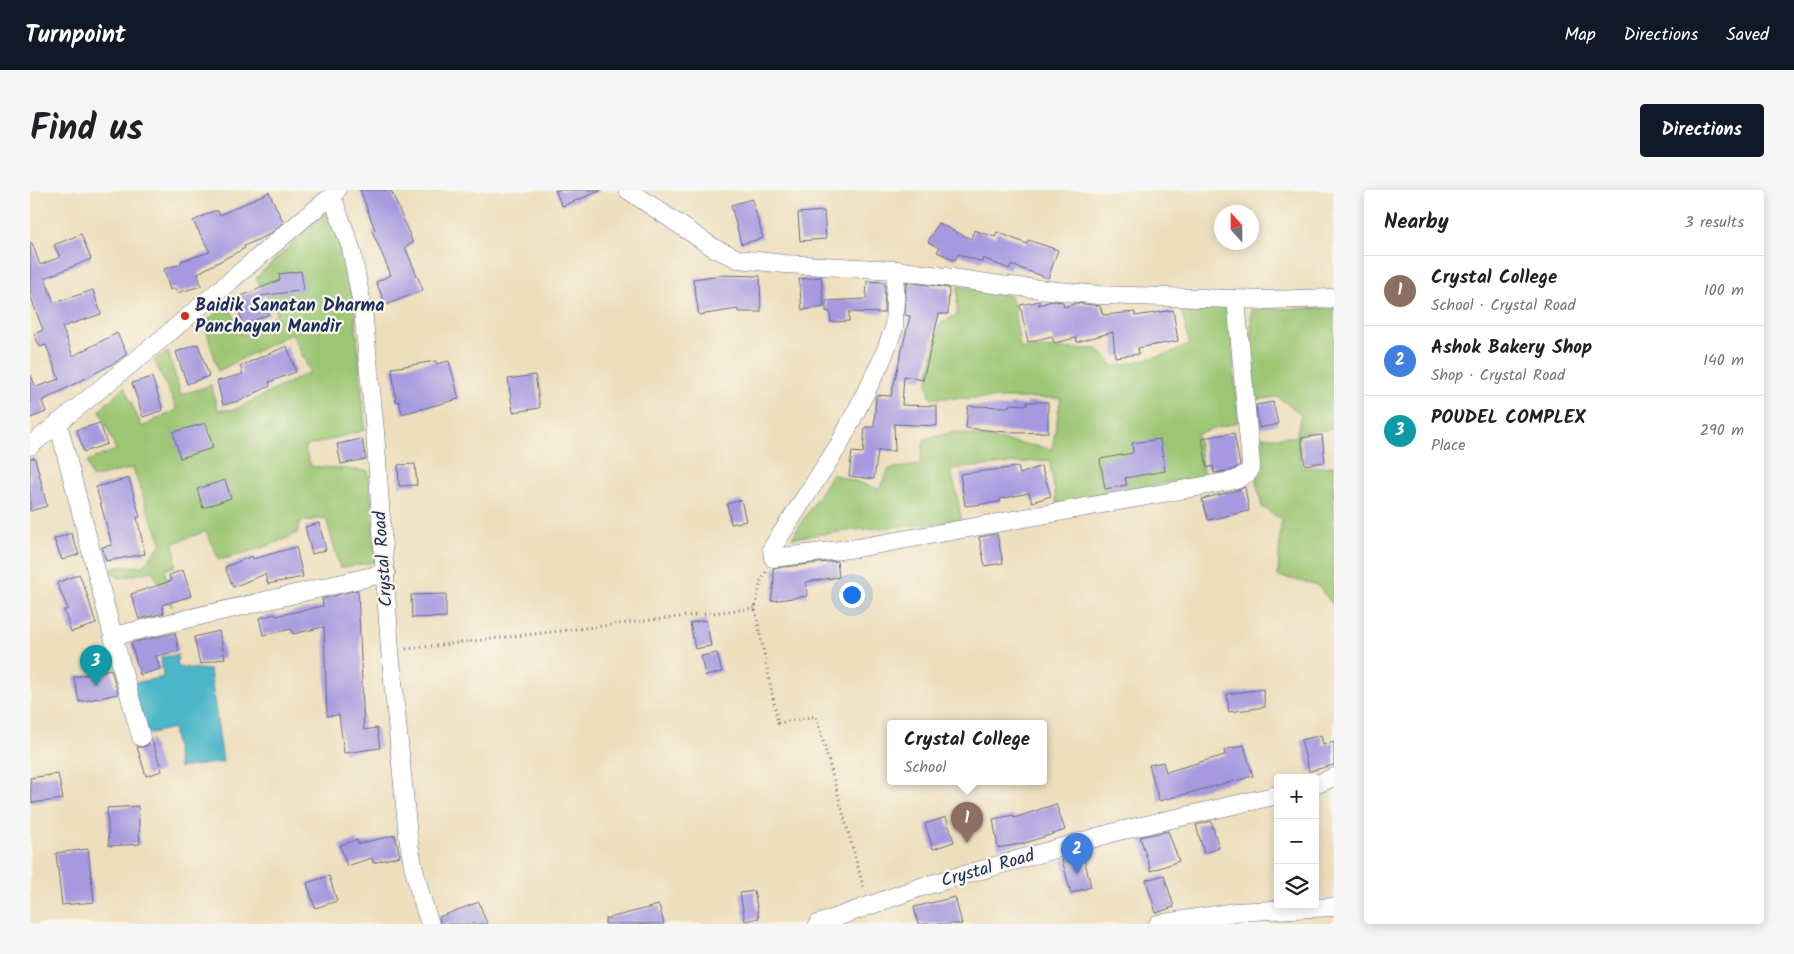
<!DOCTYPE html>
<html lang="en">
<head>
<meta charset="utf-8">
<style>
	:root { --surface:#fff; --page:#f6f6f6; --text:#202124; --muted:#757577; --line:#e0e0e0; --accent:#111827 }
	body { margin:0; font-family:Kalam,sans-serif; background:var(--page); color:var(--text) }
	.controls { position:absolute; right:15px; bottom:15px; display:grid; overflow:hidden; border-radius:5px; box-shadow:0 2px 12px #0003 }
	.controls button { width:45px; height:45px; display:grid; place-items:center; padding:0; border:0; border-bottom:1px solid var(--line); background:var(--surface); color:var(--text); font:25px sans-serif }
	.compass { position:absolute; left:1184px; top:15px; width:45px; height:45px; border-radius:50%; background:var(--surface); box-shadow:0 2px 12px #0003; rotate:339deg }
	.you { position:absolute; left:821px; top:404px; width:18px; height:18px; margin:-12px; border:4px solid #fff; border-radius:50%; background:#1a73e8; box-shadow:0 0 0 8px #1a73e833 }
	.badge { display:grid; place-items:center; width:32px; height:32px; border-radius:50%; background:var(--accent); color:#fff; font-size:16px; font-weight:700 }
	.pin { position:absolute; translate:-50% -41px; filter:drop-shadow(0 1px 2px #0008) }
	.pin::after { content:''; position:absolute; top:26px; width:18px; height:15px; background:inherit; clip-path:polygon(0 0,100% 0,50% 100%) }
	.popup { position:absolute; left:857px; top:530px; width:160px; height:65px; box-sizing:border-box; display:grid; place-content:center; border-radius:5px; background:var(--surface); filter:drop-shadow(0 1px 4px #0005); font-size:16px; white-space:nowrap; color:var(--muted) }
	.popup b { font-size:19px; color:var(--text) }
	.popup::after { content:''; position:absolute; left:50%; top:100%; margin-left:-10px; border:10px solid transparent; border-top-color:var(--surface) }
	.list { margin:0; padding:0; list-style:none }
	h2 { display:flex; justify-content:space-between; align-items:center; height:65px; margin:0; padding:0 20px; font-size:21px }
	h2 small { font-size:16px; font-weight:400; color:var(--muted) }
	.list li { display:grid; grid-template-columns:32px 1fr auto; gap:15px; align-items:center; box-sizing:border-box; height:70px; padding:0 20px; border-top:1px solid var(--line) }
	.list b { display:block; font-size:19px; white-space:nowrap }
	.list p { margin:0; font-size:16px; white-space:nowrap; color:var(--muted) }
	.list em { font-size:16px; font-style:normal; color:var(--muted) }
	.icon { flex:none; width:28px; height:28px; fill:none; stroke:currentColor; stroke-width:2; stroke-linecap:round; stroke-linejoin:round }
	.map { position:relative; flex:none; width:1304px; height:734px; overflow:hidden; border-radius:5px }
	header { display:flex; align-items:center; gap:30px; box-sizing:border-box; height:70px; padding:0 25px; background:var(--accent); color:#fff }
	header strong { font-size:24px }
	nav { display:flex; gap:28px; margin-inline-start:auto; font-size:18px }
	.intro { display:flex; align-items:center; justify-content:space-between; box-sizing:border-box; height:120px; padding:0 30px }
	h1 { margin:0; font-size:35px }
	.button { padding:12px 22px; border-radius:5px; background:var(--accent); color:#fff; font-size:18px; font-weight:700 }
	main { display:flex; gap:30px; padding:0 30px }
	aside { flex:1; background:var(--surface); border-radius:5px; box-shadow:0 2px 12px #0003 }
	.map>svg:first-child { display:block }
</style>
</head>
<body>
<header>
<strong>Turnpoint</strong>
<nav><a>Map</a><a>Directions</a><a>Saved</a></nav>
</header>
<div class="intro"><h1>Find us</h1><a class="button">Directions</a></div>
<main>
<div class="map">
<svg width="1304" height="734" viewBox="0 0 1304 734">
	<rect width="100%" height="100%" fill="#fbf7ec"/>
	<filter id="ink" filterUnits="userSpaceOnUse"><feTurbulence type="fractalNoise" baseFrequency=".02" numOctaves="2"/><feDisplacementMap in="SourceGraphic" scale="10" xChannelSelector="R" yChannelSelector="G"/><feConvolveMatrix kernelMatrix="1 2 1 2 8 2 1 2 1" color-interpolation-filters="sRGB"/></filter>
	<filter id="wash" filterUnits="userSpaceOnUse"><feTurbulence type="fractalNoise" baseFrequency=".0096" numOctaves="4" result="noise"/><feDisplacementMap in="SourceGraphic" scale="20" xChannelSelector="R" yChannelSelector="G"/><feGaussianBlur stdDeviation="1.12" result="paint"/><feColorMatrix in="noise" values="0 0 0 0 0 0 0 0 0 0 0 0 0 0 0 0 0 1.4 0 .05"/><feComposite in="paint" operator="in"/></filter>
	<g filter="url(#wash)">
		<rect width="100%" height="100%" fill="#eddebc"/>
		<g fill="#9cc673" stroke="#5c7a68">
			<path d="M298,20L313,53L325,123L335,240L274,257L281,276L338,281L342,313L345,372L310,378L296,328L270,332L267,343C242,356 216,363 189,370L176,341L144,353L146,375L135,380L142,417L122,381L90,388L80,382L85,377L113,376L132,353L118,321L103,278L62,288L57,271L86,260L70,220L94,197L112,237L147,219L124,170L138,162L151,205L181,195L188,220H204L280,182L262,143L188,181L174,132L178,130L197,111L212,145L247,124L226,88Z"/>
			<path d="M928,96L982,106L990,158L1068,159L1084,177L1137,164L1160,155L1150,115L1199,116L1208,232L1167,244L1174,289L1146,291L1027,315L1019,270L921,279L932,331L824,340L762,348L802,284L849,299L859,279L890,275L894,249L925,242L1022,259L1031,208H901L897,194L910,133L927,125Z"/>
			<path d="M1304,118V239L1272,243L1269,248L1272,278L1304,276V416L1287,395L1248,386L1251,329L1232,317L1226,291L1231,247H1266L1271,224L1248,207L1223,210L1221,119Z"/>
		</g>
		<path fill="#4bb6c8" stroke="#337293" d="M148,465L147,477L180,480L193,572L149,578L143,538L113,545L104,493L133,487L131,467Z"/>
		<g id="blocks">
			<g fill="#a699df">
				<path d="M330,0H361L383,53L375,57L393,100L356,115L346,92L361,85L342,41L345,40Z"/>
				<path d="M525,0H570V1L532,16Z"/>
				<path d="M239,2L253,32L240,44L214,56L215,58L168,83L171,96L147,103L145,98L140,100L134,79L151,74V71L180,62L163,31L183,21H188L190,25Z"/>
				<path d="M722,9L733,48L711,54L701,15Z"/>
				<path d="M794,21L796,49L770,51L768,23Z"/>
				<path d="M908,33L941,49L944,40L965,47L967,42L997,54L998,50L1028,60L1018,88L981,75L979,79L953,68L952,72L928,64L925,70L907,62L909,58L898,52Z"/>
				<path d="M51,44L61,69L15,88L24,113L63,100L71,124L32,137L43,166L87,143L97,164L86,172L12,211L16,222L0,228V184L6,197L29,189L16,155L10,157L4,144L13,140L0,105V53H2L10,75L30,67L24,55Z"/>
				<path d="M271,81L274,100L231,106L239,124L214,135L204,109L250,90L249,84Z"/>
				<path d="M692,85L730,86L731,122H708V119L669,125L663,89Z"/>
				<path d="M791,87L794,117L772,120L769,89Z"/>
				<path d="M837,91L855,92L854,123L819,122V131L801,132L800,122L796,121V111L836,109Z"/>
				<path d="M876,92L919,98L918,124H909L893,190L874,186L872,215L907,216V236L864,234L865,261H848L844,289L819,286L822,262L833,263L835,237H844L846,205L861,206L880,126L875,125Z"/>
				<path d="M1010,111L1008,115L1023,111L1033,112L1034,117L1046,113L1070,116L1073,125L1105,122V126L1143,120L1148,151L1108,158L1109,164L1085,167L1083,142L1047,152L1046,148L1024,153L1022,146L998,152L990,115Z"/>
				<path d="M168,154L179,186L157,194L146,162Z"/>
				<path d="M257,156L266,182L239,192L240,196L209,211L193,215L187,191L213,184L210,176Z"/>
				<path d="M406,171L407,174L419,171L429,209L372,224L369,211L366,212L362,178Z"/>
				<path d="M505,185L510,218L483,222L478,189Z"/>
				<path d="M122,187L133,220L113,227L102,193Z"/>
				<path d="M997,212H1018V242L986,243L936,238L938,216L979,217L980,214L997,215Z"/>
				<path d="M1243,212L1248,234L1229,238L1226,215Z"/>
				<path d="M70,233L77,254L54,262L47,240Z"/>
				<path d="M176,233L183,258L150,268L143,242Z"/>
				<path d="M1204,243L1210,275L1202,280L1184,283L1183,276L1177,278L1172,248Z"/>
				<path d="M1292,245L1295,272L1275,275L1271,248Z"/>
				<path d="M332,249L336,269L311,274L307,254Z"/>
				<path d="M1130,249L1135,281L1095,288L1097,295L1075,299L1070,269L1103,263L1102,253Z"/>
				<path d="M0,268H5L17,316L0,321Z"/>
				<path d="M385,274L387,295L369,296L368,275Z"/>
				<path d="M1011,276L1021,306L1002,312L999,303L970,309V312L935,316L930,284L988,277L990,284Z"/>
				<path d="M99,288L110,327H107L115,364L76,371L72,357L82,355L66,297Z"/>
				<path d="M195,290L201,308L173,318L167,299Z"/>
				<path d="M1215,297L1219,321L1178,330L1172,309L1208,300Z"/>
				<path d="M711,310L716,331L701,334L697,314Z"/>
				<path d="M289,333L296,360L282,364L275,337Z"/>
				<path d="M41,343L49,364L32,370L24,349Z"/>
				<path d="M967,344L973,373L955,376L949,347Z"/>
				<path d="M266,357L273,387L238,394L235,384L203,397L195,377L222,366L223,369Z"/>
				<path d="M807,371L809,387L776,392L777,406L741,411L744,392L743,378Z"/>
				<path d="M153,380L161,406L132,415L134,423L109,429L101,404L141,391L139,385Z"/>
				<path d="M49,384L56,401L66,434L41,442L34,420L38,419L27,393Z"/>
				<path d="M328,400L334,540L347,538L350,558L314,563L309,525L297,526L294,437L263,444L261,439L233,445L229,428L245,424L246,426L293,416L292,409Z"/>
				<path d="M416,404V427L382,428L381,405Z"/>
				<path d="M676,430L681,456L665,459L660,433Z"/>
				<path d="M189,441L195,468L170,474L164,447Z"/>
				<path d="M145,443L149,461L126,466L130,479L110,485L101,453Z"/>
				<path d="M687,463L692,482L675,486L671,466Z"/>
				<path d="M81,479L88,504L49,512L44,487Z"/>
				<path d="M1233,499L1235,517L1199,522L1197,504Z"/>
				<path d="M1291,545L1293,555L1304,552V575L1279,581L1271,550Z"/>
				<path d="M121,548L132,581L116,586L107,557H113L118,555Z"/>
				<path d="M1214,555L1223,586L1129,611L1119,575L1133,572L1136,582L1195,565L1194,560Z"/>
				<path d="M28,584L33,609L2,613L0,588Z"/>
				<path d="M1026,614L1035,640L995,653L968,658L963,629L984,625V628Z"/>
				<path d="M108,616L110,654L79,656L77,618Z"/>
				<path d="M916,627L924,652L903,659L895,634Z"/>
				<path d="M1181,631L1189,658L1174,663L1166,635Z"/>
				<path d="M1138,641L1149,671L1121,681L1110,647Z"/>
				<path d="M365,645L370,666L343,673L342,668L317,676L310,655L327,650L328,654Z"/>
				<path d="M58,659L64,712L32,715L26,663Z"/>
				<path d="M1053,664L1061,697L1041,703L1032,670Z"/>
				<path d="M1134,685L1144,717L1126,723L1116,690Z"/>
				<path d="M299,686L307,711L285,718L277,693Z"/>
				<path d="M724,701L729,728L715,731L710,703Z"/>
				<path d="M925,707L932,734H888L884,717Z"/>
				<path d="M449,712L457,734H410L409,727Z"/>
				<path d="M629,715L634,734H575V729Z"/>
			</g>
		</g>
	</g>
	<g filter="url(#ink)">
		<use href="#blocks" fill-opacity="0" stroke="#646c7f" stroke-width="1"/>
		<g fill="none" stroke-linecap="round" stroke-linejoin="round">
			<defs>
				<g id="minor">
					<path d="M598,0L684,58L708,69L755,74L866,80L971,95L1068,105L1238,110L1304,108"/>
					<path d="M302,6L321,58L333,120L345,241L360,460L378,646C382,676 390,705 400,734"/>
					<path d="M866,80L864,138L851,172L809,255L742,358L743,368L827,358L1206,290L1219,282L1221,274L1206,109"/>
					<path d="M28,233L83,446L356,383"/>
					<path d="M0,256L128,152L278,25L302,6L307,0"/>
					<path d="M83,446L111,547"/>
					<path d="M1285,595L1304,587"/>
					<path d="M788,734L891,697L1089,641L1248,605"/>
					<path d="M1128,734L1205,722L1304,717"/>
				</g>
			</defs>
			<use href="#minor" stroke="#646c7f" stroke-width="19"/>
			<g stroke="#646c7f" stroke-width="3" stroke-dasharray="1 4" stroke-linecap="butt">
				<path d="M736,382L731,391L725,418L748,533L786,526L834,699"/>
				<path d="M376,459L725,418"/>
			</g>
			<use href="#minor" stroke="#fff" stroke-width="18"/>
		</g>
	</g>
	<circle fill="#c8321e" stroke="#fbf7ec" stroke-width="2" cx="155" cy="126" r="5"/>
	<g text-anchor="middle" dominant-baseline="central" stroke-width="4.5" stroke-linejoin="round" paint-order="stroke">
		<g font-size="18" font-weight="bold" fill="#1b2f5e" stroke="#fbf7ec" text-anchor="start">
			<text x="165" y="116">Baidik Sanatan Dharma<tspan x="165" dy="21">Panchayan Mandir</tspan></text>
		</g>
		<g font-size="18" fill="#1b2f5e" stroke="#fbf7ec">
			<text transform="translate(354 369) rotate(-94)">Crystal Road</text>
			<text transform="translate(958 679) rotate(-16)">Crystal Road</text>
		</g>
	</g>
</svg>
<div class="controls">
<button>+</button>
<button>−</button>
<button><svg class="icon" aria-label="layers" viewBox="0 0 24 24"><path d="M12 4l9 5-9 5-9-5zM3 14l9 5 9-5"/></svg></button>
</div>
<svg class="compass" viewBox="-18 -18 36 36"><path d="M0-13l5 13h-10z" fill="#e53935"/><path d="M0 13l5-13h-10z" fill="#757577"/></svg>
<div class="you"></div>
<div class="pin badge" style="left:937px;top:653px;background:#8d6e63">1</div>
<div class="popup"><b>Crystal College</b>School</div>
<div class="pin badge" style="left:1047px;top:684px;background:#3f7fe0">2</div>
<div class="pin badge" style="left:66px;top:496px;background:#0f9aa8">3</div>
</div>
<aside>
<h2>Nearby<small>3 results</small></h2>
<ul class="list">
<li><span class="badge" style="background:#8d6e63">1</span><div><b>Crystal College</b><p>School · Crystal Road</p></div><em>100 m</em></li>
<li><span class="badge" style="background:#3f7fe0">2</span><div><b>Ashok Bakery Shop</b><p>Shop · Crystal Road</p></div><em>140 m</em></li>
<li><span class="badge" style="background:#0f9aa8">3</span><div><b>POUDEL COMPLEX</b><p>Place</p></div><em>290 m</em></li>
</ul>
</aside>
</main>
</body>
</html>
